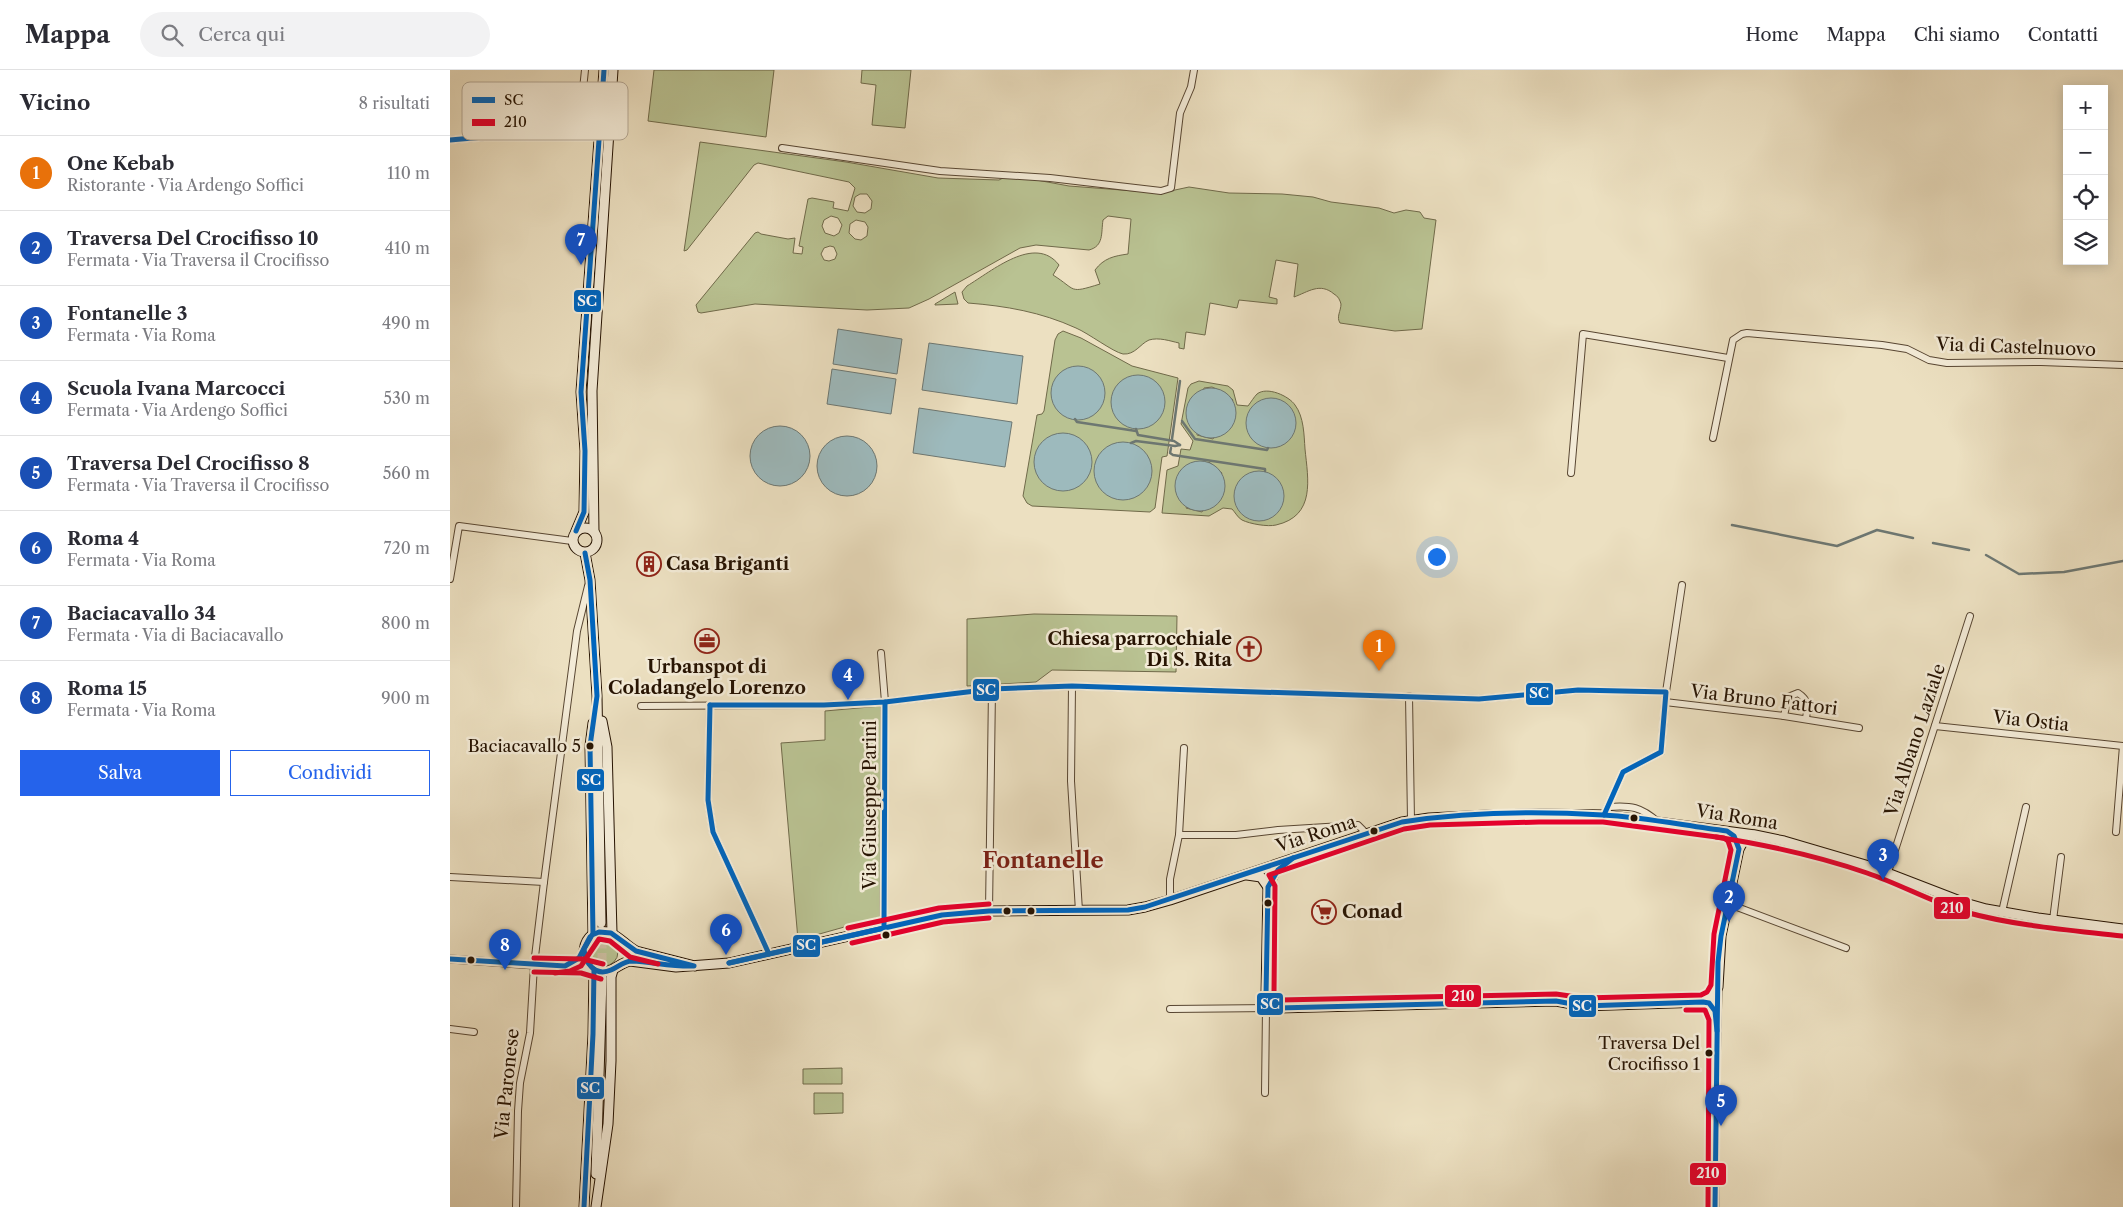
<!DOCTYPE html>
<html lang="it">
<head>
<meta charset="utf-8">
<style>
	:root { --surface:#fff; --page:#f2f2f3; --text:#2b2b33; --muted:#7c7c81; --line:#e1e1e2; --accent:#2563eb }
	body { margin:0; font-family:"Libre Caslon Text",serif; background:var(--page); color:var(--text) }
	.controls { position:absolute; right:15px; top:15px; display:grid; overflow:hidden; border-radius:0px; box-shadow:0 2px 12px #0003 }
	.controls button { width:45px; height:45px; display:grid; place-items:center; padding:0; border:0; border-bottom:1px solid var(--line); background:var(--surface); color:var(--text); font:25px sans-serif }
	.you { position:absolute; left:986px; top:486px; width:18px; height:18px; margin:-12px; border:4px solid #fff; border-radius:50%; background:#1a73e8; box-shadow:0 0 0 8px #1a73e833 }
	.badge { display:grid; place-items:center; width:32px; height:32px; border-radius:50%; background:var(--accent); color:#fff; font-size:16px; font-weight:700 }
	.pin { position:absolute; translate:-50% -41px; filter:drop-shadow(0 1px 2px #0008) }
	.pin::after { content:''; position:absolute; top:26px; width:18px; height:15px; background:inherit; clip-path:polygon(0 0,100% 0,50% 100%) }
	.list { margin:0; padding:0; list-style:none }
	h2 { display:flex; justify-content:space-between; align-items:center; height:65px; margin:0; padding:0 20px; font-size:21px }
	h2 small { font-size:16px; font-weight:400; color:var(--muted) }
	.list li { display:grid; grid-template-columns:32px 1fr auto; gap:15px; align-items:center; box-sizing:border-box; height:75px; padding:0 20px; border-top:1px solid var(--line) }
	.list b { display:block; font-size:19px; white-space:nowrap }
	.list p { margin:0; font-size:16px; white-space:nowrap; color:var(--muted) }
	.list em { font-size:16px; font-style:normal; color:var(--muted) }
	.actions { display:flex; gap:10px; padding:15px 20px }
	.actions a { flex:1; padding:11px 0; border:1px solid var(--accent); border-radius:0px; text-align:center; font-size:18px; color:var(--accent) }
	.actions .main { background:var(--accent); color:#fff }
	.icon { flex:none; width:28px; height:28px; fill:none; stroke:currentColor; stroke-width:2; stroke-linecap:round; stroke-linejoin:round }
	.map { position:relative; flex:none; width:1673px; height:1137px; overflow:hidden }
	header { display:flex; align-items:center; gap:30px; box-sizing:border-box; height:70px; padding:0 25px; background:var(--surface); border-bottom:1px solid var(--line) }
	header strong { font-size:24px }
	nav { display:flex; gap:28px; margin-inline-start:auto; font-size:18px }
	.search { width:350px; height:45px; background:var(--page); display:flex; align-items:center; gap:12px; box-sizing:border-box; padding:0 18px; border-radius:28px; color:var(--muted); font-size:19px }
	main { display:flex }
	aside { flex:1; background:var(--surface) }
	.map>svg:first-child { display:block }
</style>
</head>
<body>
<header>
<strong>Mappa</strong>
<div class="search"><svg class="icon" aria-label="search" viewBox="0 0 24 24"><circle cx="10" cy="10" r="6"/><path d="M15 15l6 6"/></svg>Cerca qui</div>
<nav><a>Home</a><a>Mappa</a><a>Chi siamo</a><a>Contatti</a></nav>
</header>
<main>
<aside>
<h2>Vicino<small>8 risultati</small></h2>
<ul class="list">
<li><span class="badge" style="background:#e8710a">1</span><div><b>One Kebab</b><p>Ristorante · Via Ardengo Soffici</p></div><em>110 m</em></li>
<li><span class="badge" style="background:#1a4fb4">2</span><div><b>Traversa Del Crocifisso 10</b><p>Fermata · Via Traversa il Crocifisso</p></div><em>410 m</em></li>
<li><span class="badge" style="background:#1a4fb4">3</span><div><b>Fontanelle 3</b><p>Fermata · Via Roma</p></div><em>490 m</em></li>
<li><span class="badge" style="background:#1a4fb4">4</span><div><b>Scuola Ivana Marcocci</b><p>Fermata · Via Ardengo Soffici</p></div><em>530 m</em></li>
<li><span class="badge" style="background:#1a4fb4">5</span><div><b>Traversa Del Crocifisso 8</b><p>Fermata · Via Traversa il Crocifisso</p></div><em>560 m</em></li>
<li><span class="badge" style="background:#1a4fb4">6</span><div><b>Roma 4</b><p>Fermata · Via Roma</p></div><em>720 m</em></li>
<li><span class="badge" style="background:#1a4fb4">7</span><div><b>Baciacavallo 34</b><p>Fermata · Via di Baciacavallo</p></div><em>800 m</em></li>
<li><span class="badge" style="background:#1a4fb4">8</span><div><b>Roma 15</b><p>Fermata · Via Roma</p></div><em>900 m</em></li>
</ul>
<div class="actions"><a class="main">Salva</a><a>Condividi</a></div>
</aside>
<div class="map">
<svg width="1673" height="1137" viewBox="0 0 1673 1137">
	<rect width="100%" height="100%" fill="#ece0c1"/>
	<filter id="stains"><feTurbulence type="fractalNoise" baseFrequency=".004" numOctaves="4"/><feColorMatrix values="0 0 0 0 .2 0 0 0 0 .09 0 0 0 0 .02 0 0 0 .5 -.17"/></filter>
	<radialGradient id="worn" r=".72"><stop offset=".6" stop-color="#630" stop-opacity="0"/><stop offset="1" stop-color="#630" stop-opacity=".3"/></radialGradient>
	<g fill="#b9c292" stroke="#706a4a" fill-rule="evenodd">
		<path d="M204,0H324L316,67L198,51Z"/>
		<path d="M412,0H461L455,58L422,55L426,15L411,13Z"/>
		<path d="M250,72L396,92L488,108L549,110L553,108L581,109L619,116L711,123L739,117L779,123L832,124L863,127L881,132L929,138L944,143L956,140L970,142L974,148L986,150L972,259L945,261L890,253C886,247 891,241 891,234C890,230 888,226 884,224C870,212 858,222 844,227L848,194L826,190L819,227L827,229V234L789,230L787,238L760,233L755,265L736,262L734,279L729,278V273C720,271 709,267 699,270C690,274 685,285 673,284C663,282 638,263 626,258C591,242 556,236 518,233L514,229L512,222L517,216C542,201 585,164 609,195L603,205C627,220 618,224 650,214L645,200C654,188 664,186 678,184L681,149L658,146L653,150C651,163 654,176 639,180L586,175L570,178L479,229L459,238L417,240L305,234L251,243L248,242L246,235L305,163L308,162L311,164L338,169L345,168L343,183L352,184L353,177L349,176L358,129L362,128L384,132L383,138L398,141L405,118L399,112L308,93L304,95L237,180L234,181ZM410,124H417L422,131L421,139L415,143L407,142L403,136L405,127ZM381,146L388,148L392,155L389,163L384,166L375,163L372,156L374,150ZM406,150L415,152L418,157L417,166L411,170L405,169L399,163L400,154ZM380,176L384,177L387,184L385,189L379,191L374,190L371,184L374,178Z"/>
		<path d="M505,222L508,234L485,235V234Z"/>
		<path d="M613,261L631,268L682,296L728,308L717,386L712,387L705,438L700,442L582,436L577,433L573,426L587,345L592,344L594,341L605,270L608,264Z"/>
		<path d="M749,311L778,316L783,320L787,335L798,336C801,332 804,327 807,324C817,316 839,326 845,335C854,347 854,365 855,379C858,409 866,446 826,455C818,457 800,454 792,450C788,448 785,442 782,439L773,438L759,446L712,443L717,400L728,396L731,379L740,380L743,371L731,354L738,318L741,314ZM762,317L777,324L783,330L763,369L747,365L754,318ZM759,392L772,403L752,442L736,438Z"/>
		<path d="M584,544L727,546L726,602L602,600L586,612L517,616V549Z"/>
		<path d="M431,636L430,847L348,870L331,673L375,670V641Z"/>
		<circle cx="154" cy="882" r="14"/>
		<path d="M392,998V1014H353V999Z"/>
		<path d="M364,1023H393V1043L364,1044Z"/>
	</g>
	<g fill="#9dbabd" stroke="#6d7772">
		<path d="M388,259L452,269L447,304L383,294Z"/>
		<path d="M479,273L573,286L567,334L472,320Z"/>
		<circle cx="628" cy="323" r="27"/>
		<path d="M382,299L446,309L441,344L377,334Z"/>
		<circle cx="688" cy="332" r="27"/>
		<circle cx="761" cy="343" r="25"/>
		<circle cx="821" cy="353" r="25"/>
		<path d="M469,338L562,352L555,397L463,383Z"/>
		<circle cx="330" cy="386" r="30"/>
		<circle cx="613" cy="392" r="29"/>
		<circle cx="397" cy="396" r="30"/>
		<circle cx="673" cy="401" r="29"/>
		<circle cx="750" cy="416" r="25"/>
		<circle cx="809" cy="426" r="25"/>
	</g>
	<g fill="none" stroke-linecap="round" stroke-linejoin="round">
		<g stroke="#6d7772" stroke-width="2.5">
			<path d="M625,349L627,352L686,361"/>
			<path d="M732,351L745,369L817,380L818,378"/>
			<path d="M686,359L688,365L724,371L730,375"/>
			<path d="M722,369L730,311"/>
			<path d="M681,373L686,371L725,376L730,375"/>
			<path d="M721,378L720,383L723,385L815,399V401"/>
			<path d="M1282,455L1387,476L1427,460L1463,468"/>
			<path d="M1483,473L1519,480"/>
			<path d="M1536,485L1569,504L1614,502L1673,491"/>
		</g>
		<path stroke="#cec1a4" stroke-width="9" stroke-dasharray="9 4.5" stroke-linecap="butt" d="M152,856V908"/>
		<defs>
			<g id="minor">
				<path d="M128,67L135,0"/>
				<path d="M0,70L34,67H149"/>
				<path d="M332,78L490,101L600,108L711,121L721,118L730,43L741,17L744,0"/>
				<path d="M1263,368L1283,270L1292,264L1297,263L1432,275L1457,279L1479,290L1497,293L1591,292L1673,295"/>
				<path d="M1121,403L1133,264L1278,288"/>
				<path d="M0,509L9,456L122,471"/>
				<path d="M431,583L435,632L434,858"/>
				<path d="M622,616L621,711L629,841"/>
				<path d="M959,626L961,750"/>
				<path d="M1215,632L1334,646L1409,658"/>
				<path d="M260,635L258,730L263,762L319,884"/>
				<path d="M191,636L374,635L435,632L542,619L622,616L1029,629L1128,620L1216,622"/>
				<path d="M1334,646L1338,627L1348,623C1359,630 1358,637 1356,648"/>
				<path d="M1485,656L1673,676"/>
				<path d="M1158,737C1181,735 1191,737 1208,752"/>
				<path d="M1154,745L1173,702L1211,682L1216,622L1232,515"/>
				<path d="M1666,762L1673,676"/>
				<path d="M729,765L734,678"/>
				<path d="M1438,802L1520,546"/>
				<path d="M0,807L94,812"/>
				<path d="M720,830V809L729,765H786L828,760L908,755L913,760L915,766"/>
				<path d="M1279,834L1396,878"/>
				<path d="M539,841L542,619"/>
				<path d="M1552,842L1576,737"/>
				<path d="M1603,850L1611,787"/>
				<path d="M720,939L827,938"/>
				<path d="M0,959L24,962"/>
				<path d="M815,1023L816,938"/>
				<path d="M66,1137L68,1041L70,1013L80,963L84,895L94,812L127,561L138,516"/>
			</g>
			<g id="tertiary">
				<path d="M0,889L84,895L132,896L142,898"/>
				<path d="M1265,1137V1045L1268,919"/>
			</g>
			<g id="secondary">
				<circle cx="135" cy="470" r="12"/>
				<path d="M126,461L134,442L135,381L131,322L154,0"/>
				<path d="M144,462L142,321L163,0"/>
				<path d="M135,483L140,510L147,626L151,853"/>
				<path d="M152,651L157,677L162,863"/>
				<path d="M143,653L140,676L143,864"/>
				<path d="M834,793L825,802L818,817L816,925L820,934L828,938L1106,931L1133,936L1253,932L1263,928L1268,917L1271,866L1289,779L1295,768L1304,765"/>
				<path d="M797,805L811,807L818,817"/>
				<path d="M245,896L186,881C176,876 167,864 158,862C131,856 124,899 152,902C163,903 169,893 180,891L226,897L279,893L492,845L539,841L678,840L695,837L720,830L952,752L979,748L1038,745L1089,744L1154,745L1305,765L1334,771L1419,796L1515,833L1536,839L1588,848L1673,859"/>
				<path d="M146,1104L152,908"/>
				<path d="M134,1137L143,964L144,899"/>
				<path d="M146,1137L158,1054L161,991V907L163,900"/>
			</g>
		</defs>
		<use href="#minor" stroke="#584632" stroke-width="8"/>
		<use href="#tertiary" stroke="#584632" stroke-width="9"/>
		<use href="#secondary" stroke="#261302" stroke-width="11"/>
		<use href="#minor" stroke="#f3ebd7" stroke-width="6"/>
		<use href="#tertiary" stroke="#f3ebd7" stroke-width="8"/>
		<use href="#secondary" stroke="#f3ebd7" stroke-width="9"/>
		<defs>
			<g id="bus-1">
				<path d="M0,70L34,67H149"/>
				<path d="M126,461L134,442L135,381L131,322L154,0"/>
				<path d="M135,483L140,510L147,626L140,676L143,864"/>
				<path d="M260,635H374L435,632L542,619L622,616L1029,629L1128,620L1216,622L1211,682L1173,702L1154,745"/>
				<path d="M260,635L258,730L263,762L319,884"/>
				<path d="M843,788L828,800L818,817L816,925L820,934L828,938L1106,931L1133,936L1253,932L1259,933L1265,941L1267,961"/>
				<path d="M434,858L435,632"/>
				<path d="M149,862L161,863L186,881L244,896C223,897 203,892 182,891C174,891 168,897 161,900C145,907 135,893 134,879L142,865Z"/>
				<path d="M0,889L115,896L129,888L140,867"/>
				<path d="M279,893L434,858"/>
				<path d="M279,893L492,845L539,841L678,840L695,837L952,752C1017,742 1087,741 1153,745C1194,747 1236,756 1277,761L1284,766L1289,779L1271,866L1268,892L1265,1137"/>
				<path d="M134,1137L143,964L144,899"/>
			</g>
			<g id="bus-2">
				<path d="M1089,752H1153L1274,768L1278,771L1281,780L1264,864L1261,915L1257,922L1251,925L1134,928L1106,924L830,930L826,928L824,923L825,816L819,805L954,759L980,755Z"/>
				<path d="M1266,767C1317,775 1368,786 1417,803C1450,814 1481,832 1515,842C1566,856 1620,860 1672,866"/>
				<path d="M398,858L489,838L539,834"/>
				<path d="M402,873L493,852L539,848"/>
				<path d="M84,888L133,889L153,894"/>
				<path d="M84,902L131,903L151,909"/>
				<path d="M105,903L120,901L131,896L149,869L160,871L180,887L208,894"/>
				<path d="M1236,940H1255L1259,950L1258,1137"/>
			</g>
		</defs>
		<use href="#bus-1" stroke="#f3ebd7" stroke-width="9"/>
		<use href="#bus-2" stroke="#f3ebd7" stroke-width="9"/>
		<use href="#bus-1" stroke="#0065bd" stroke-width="5"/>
		<use href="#bus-2" stroke="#e4002b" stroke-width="5"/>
	</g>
	<defs>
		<symbol id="building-ring" viewBox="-11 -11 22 22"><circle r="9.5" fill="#f3ebd7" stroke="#8f2418" stroke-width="1.5"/><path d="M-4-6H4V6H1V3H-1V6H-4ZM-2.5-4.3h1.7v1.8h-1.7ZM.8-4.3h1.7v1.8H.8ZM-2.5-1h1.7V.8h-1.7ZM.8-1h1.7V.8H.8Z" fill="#8f2418"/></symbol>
		<symbol id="office-ring" viewBox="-11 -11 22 22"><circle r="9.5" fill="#f3ebd7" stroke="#8f2418" stroke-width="1.5"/><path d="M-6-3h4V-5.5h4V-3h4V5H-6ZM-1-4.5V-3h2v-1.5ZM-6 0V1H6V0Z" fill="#8f2418"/></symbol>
		<symbol id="church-ring" viewBox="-11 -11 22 22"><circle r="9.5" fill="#f3ebd7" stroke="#8f2418" stroke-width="1.5"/><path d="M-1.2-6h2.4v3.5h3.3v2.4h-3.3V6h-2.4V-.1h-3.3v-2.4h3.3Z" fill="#8f2418"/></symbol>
		<symbol id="supermarket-ring" viewBox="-11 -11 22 22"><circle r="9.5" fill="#f3ebd7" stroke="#8f2418" stroke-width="1.5"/><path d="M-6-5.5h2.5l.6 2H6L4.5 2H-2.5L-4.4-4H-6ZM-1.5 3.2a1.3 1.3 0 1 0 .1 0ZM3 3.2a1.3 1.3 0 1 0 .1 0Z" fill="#8f2418"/></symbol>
	</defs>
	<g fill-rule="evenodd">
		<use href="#building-ring" x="185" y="480" width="28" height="28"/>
		<use href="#office-ring" x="243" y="557" width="28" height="28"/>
		<use href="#church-ring" x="785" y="565" width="28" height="28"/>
		<use href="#supermarket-ring" x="860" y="828" width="28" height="28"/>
	</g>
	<g fill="#261302" stroke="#f3ebd7" stroke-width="2">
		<circle cx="140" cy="676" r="4.5"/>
		<circle cx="1184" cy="748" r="4.5"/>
		<circle cx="924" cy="761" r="4.5"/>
		<circle cx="818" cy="833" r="4.5"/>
		<circle cx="557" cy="841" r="4.5"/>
		<circle cx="581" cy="841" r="4.5"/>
		<circle cx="436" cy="865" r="4.5"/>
		<circle cx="21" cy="890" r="4.5"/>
		<circle cx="1259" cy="983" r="4.5"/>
	</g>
	<g text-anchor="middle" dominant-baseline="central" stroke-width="5" stroke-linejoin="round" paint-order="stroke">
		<g font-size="17" fill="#261302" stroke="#f3ebd7" text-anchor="end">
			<text x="131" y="676">Baciacavallo 5</text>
			<text x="1250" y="973">Traversa Del<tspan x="1250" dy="21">Crocifisso 1</tspan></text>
		</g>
		<g font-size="18" fill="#261302" stroke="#f3ebd7">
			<text transform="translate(1566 277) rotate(2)">Via di Castelnuovo</text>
			<text transform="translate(1314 630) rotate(7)">Via Bruno Fattori</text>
			<text transform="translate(1581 651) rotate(6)">Via Ostia</text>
			<text transform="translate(1465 670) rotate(-72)">Via Albano Laziale</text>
			<text transform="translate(420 735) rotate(-90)">Via Giuseppe Parini</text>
			<text transform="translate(1287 747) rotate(9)">Via Roma</text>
			<text transform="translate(866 764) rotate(-18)">Via Roma</text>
			<text transform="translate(57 1014) rotate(-84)">Via Paronese</text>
		</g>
		<g font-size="18" font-weight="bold" fill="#261302" stroke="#f3ebd7" text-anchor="start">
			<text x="216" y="494">Casa Briganti</text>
			<text x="782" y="569" text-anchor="end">Chiesa parrocchiale<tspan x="782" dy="21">Di S. Rita</tspan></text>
			<text x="257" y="597" text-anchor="middle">Urbanspot di<tspan x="257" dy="21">Coladangelo Lorenzo</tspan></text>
			<text x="892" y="842">Conad</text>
		</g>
		<g font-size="22" font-weight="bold" fill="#7a1f14" stroke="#f3ebd7">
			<text x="593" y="790">Fontanelle</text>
		</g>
	</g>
	<rect x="12" y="12" width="166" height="58" rx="8" fill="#f3ebd7" stroke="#b6aa97" stroke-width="1"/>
	<rect x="22" y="27" width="23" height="6" fill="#0065bd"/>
	<rect x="22" y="49" width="23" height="7" fill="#e4002b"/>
	<g font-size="14" fill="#261302">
		<text x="54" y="35">SC</text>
		<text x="54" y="57">210</text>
	</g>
	<g stroke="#f3ebd7" stroke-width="2">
		<rect x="123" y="219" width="29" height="24" rx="5" fill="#0065bd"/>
		<rect x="522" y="608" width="28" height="24" rx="5" fill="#0065bd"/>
		<rect x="1075" y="612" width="29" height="24" rx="5" fill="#0065bd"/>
		<rect x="126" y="698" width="29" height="24" rx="5" fill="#0065bd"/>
		<rect x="1483" y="826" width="38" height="24" rx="5" fill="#e4002b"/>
		<rect x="342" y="864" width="29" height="24" rx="5" fill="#0065bd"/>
		<rect x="994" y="914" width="38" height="24" rx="5" fill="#e4002b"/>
		<rect x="806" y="922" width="28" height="24" rx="5" fill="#0065bd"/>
		<rect x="1118" y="924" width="29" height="24" rx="5" fill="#0065bd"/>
		<rect x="126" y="1006" width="29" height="24" rx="5" fill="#0065bd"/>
		<rect x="1239" y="1092" width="38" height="24" rx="5" fill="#e4002b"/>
	</g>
	<g font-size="14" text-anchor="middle" font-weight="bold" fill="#fff">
		<text x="137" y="236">SC</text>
		<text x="536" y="625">SC</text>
		<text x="1089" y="628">SC</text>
		<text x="141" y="715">SC</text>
		<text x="1502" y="843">210</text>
		<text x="356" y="880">SC</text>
		<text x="1013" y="931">210</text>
		<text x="820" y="939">SC</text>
		<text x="1132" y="941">SC</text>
		<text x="140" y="1023">SC</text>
		<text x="1258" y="1108">210</text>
	</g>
	<rect width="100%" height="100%" filter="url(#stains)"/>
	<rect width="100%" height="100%" fill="url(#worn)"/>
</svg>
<div class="controls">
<button>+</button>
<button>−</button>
<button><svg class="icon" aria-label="locate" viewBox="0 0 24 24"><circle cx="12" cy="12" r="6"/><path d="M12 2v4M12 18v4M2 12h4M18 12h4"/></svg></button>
<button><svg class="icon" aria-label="layers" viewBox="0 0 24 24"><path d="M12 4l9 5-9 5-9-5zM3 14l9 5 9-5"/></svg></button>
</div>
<div class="you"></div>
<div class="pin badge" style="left:929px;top:601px;background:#e8710a">1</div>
<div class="pin badge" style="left:1279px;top:852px;background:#1a4fb4">2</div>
<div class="pin badge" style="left:1433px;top:810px;background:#1a4fb4">3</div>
<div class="pin badge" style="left:398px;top:630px;background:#1a4fb4">4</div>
<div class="pin badge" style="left:1271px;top:1056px;background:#1a4fb4">5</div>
<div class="pin badge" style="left:276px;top:885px;background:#1a4fb4">6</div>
<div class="pin badge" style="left:131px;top:195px;background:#1a4fb4">7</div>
<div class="pin badge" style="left:55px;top:900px;background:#1a4fb4">8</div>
</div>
</main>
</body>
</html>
